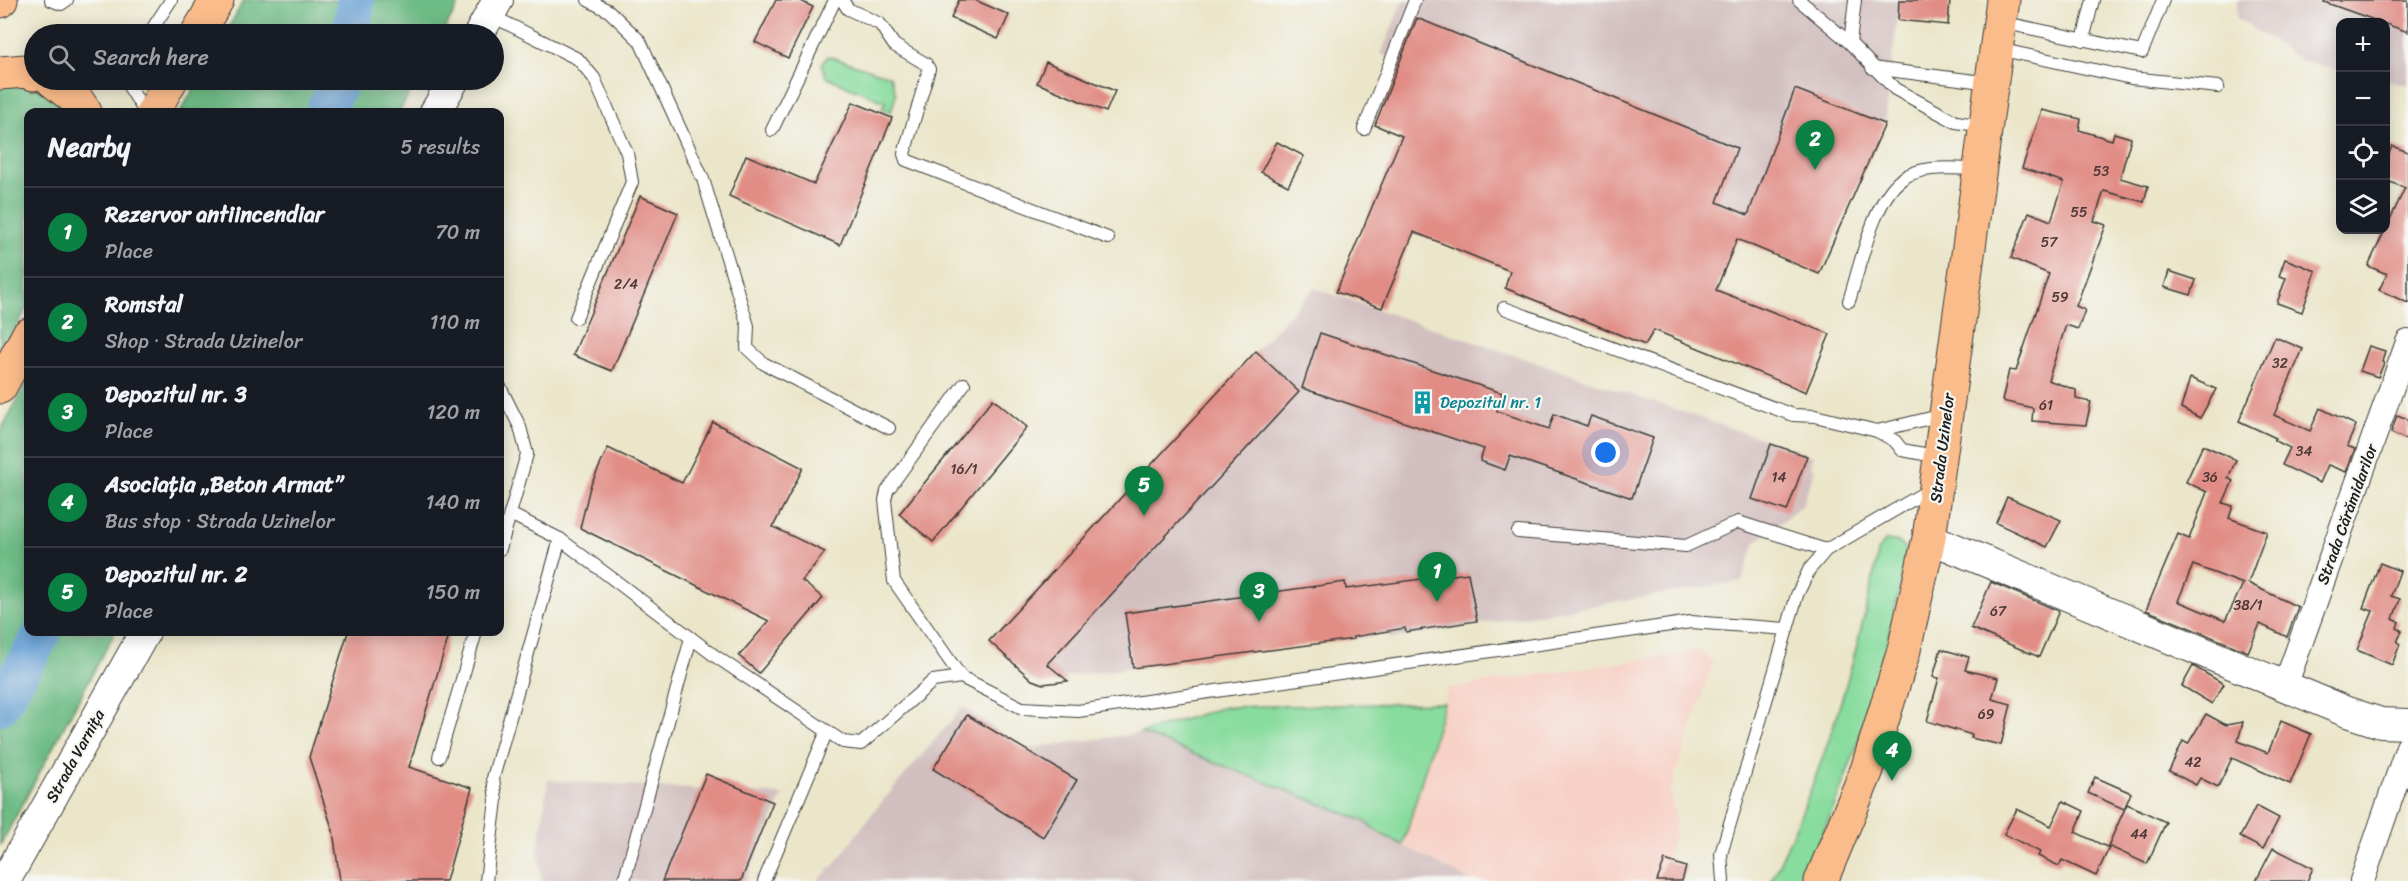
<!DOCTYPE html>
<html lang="en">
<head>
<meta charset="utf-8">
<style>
	:root { --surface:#171b24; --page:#242831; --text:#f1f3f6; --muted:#9ea1a6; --line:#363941; --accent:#0b8043 }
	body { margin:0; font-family:Sriracha,sans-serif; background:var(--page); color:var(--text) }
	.controls { position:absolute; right:18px; top:18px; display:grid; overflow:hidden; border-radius:12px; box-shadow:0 3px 15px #0003 }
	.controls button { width:54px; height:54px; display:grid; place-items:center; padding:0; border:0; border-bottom:2px solid var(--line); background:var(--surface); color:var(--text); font:30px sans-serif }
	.you { position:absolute; left:1606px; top:453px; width:21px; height:21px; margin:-15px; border:4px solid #fff; border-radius:50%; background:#1a73e8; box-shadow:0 0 0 9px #1a73e833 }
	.badge { display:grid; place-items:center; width:39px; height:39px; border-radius:50%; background:var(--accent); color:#fff; font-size:20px; font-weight:700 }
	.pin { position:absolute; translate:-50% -50px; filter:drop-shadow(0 2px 3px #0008) }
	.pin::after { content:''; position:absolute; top:32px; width:21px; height:18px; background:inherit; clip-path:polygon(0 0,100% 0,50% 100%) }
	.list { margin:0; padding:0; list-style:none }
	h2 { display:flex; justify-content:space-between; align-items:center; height:78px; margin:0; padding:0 24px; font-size:26px }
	h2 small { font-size:20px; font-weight:400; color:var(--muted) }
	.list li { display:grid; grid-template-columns:39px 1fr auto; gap:18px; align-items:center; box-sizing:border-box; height:90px; padding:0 24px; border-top:2px solid var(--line) }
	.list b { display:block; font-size:22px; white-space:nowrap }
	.list p { margin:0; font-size:20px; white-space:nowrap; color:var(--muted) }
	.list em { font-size:20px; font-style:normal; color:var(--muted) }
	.icon { flex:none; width:33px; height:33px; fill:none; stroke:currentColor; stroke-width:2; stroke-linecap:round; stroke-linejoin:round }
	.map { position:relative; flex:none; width:2408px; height:881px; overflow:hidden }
	.search { position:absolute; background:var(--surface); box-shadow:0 3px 15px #0003; left:24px; top:24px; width:480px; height:66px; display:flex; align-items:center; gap:15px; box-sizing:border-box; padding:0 21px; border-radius:33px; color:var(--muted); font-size:22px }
	.panel { position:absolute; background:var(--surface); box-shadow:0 3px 15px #0003; left:24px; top:108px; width:480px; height:528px; border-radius:12px }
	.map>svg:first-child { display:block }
</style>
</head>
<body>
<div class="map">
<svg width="2408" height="881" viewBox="0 0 2408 881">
	<rect width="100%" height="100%" fill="#f6f6f2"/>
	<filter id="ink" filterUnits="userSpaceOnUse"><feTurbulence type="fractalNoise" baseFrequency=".0167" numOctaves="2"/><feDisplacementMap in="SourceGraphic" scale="12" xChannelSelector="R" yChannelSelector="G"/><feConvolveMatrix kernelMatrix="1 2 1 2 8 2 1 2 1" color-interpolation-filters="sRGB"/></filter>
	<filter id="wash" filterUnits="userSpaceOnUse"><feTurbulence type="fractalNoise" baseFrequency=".008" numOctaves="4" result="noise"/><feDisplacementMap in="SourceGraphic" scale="24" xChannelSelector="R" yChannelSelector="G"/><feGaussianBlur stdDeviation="1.35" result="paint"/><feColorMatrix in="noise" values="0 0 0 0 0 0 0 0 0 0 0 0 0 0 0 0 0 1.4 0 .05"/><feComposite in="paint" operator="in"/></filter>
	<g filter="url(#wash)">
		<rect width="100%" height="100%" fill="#ebe6ca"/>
		<path fill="#f7d1c6" d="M1701,651L1713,663L1670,791L1676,820L1674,838L1657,881H1471L1403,845L1448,688Z"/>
		<g fill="#d2bfbf">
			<path d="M1403,0H1899L1885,124L1795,90L1748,215L1381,54Z"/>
			<path d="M2237,0H2408V85L2386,80V22H2340V70L2302,61L2237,18Z"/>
			<path d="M1314,288L1813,456L1810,467L1815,469L1802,506L1755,543L1742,581L1390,639L1389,634L1063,677L1059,682L1043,684L1032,680L989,641Z"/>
			<path d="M963,707L1025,749L1140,733L1364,821L1381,834L1471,881H817L834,865L874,811Z"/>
			<path d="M548,780L783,795L745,881H542L538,852Z"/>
		</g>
		<g fill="#88dc9e" stroke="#527c5d" stroke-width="1.5">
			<path d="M828,56L890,76L896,94L891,112L882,108L885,102L826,77L822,64Z"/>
			<path d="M1886,540L1899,542L1906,550C1888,664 1851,777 1801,881H1771C1823,775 1856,665 1879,549Z"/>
			<path d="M1444,703L1403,845L1381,834L1364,821L1140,733L1224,707Z"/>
		</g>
		<g fill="#6ebc85" stroke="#456c50" stroke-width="1.5">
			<path d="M244,0H461L442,34H225Z"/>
			<path d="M199,80H417L399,112H180Z"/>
			<path d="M0,82L44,90L69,112H28V306L0,356Z"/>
			<path d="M28,380V632H115L0,846V432Z"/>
		</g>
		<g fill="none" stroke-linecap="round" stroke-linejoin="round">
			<g stroke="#649ed3" stroke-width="38">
				<path d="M351,34L356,0"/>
				<path d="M324,112L341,80"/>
				<path d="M0,706L43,632"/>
			</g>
		</g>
		<g id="blocks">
			<g fill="#e18d86" fill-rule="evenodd">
				<path d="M776,0H799L813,7L788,58L755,42Z"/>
				<path d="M959,0H975L1009,15L998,39L951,18Z"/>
				<path d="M1899,0H1950L1948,25L1898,20Z"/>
				<path d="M2325,0H2408V32L2324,2Z"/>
				<path d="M1417,18L1737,148L1717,202L1748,215L1795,89L1885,124L1819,274L1737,239L1716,290L1830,334L1806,392L1654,330L1645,345L1505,288L1510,271L1414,232L1382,308L1336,292L1402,136L1375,125Z"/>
				<path d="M1046,62L1115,91L1106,112L1037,83Z"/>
				<path d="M853,102L892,118L840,245L729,196L746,155L814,184Z"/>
				<path d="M2042,110L2081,119L2079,130L2112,140L2114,133L2131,138L2120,178L2148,186L2144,202L2104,191L2094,221L2106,225L2076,306L2085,310L2078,329L2066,325L2048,380L2076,390V399L2091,402L2086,425L2032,421L2033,408L2002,401L2009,370L2016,371L2049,274L2011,258L2029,212L2051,221L2064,182L2022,168Z"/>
				<path d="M1277,142L1304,156L1288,186L1261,172Z"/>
				<path d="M2392,146L2408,152V303L2379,290L2387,274L2368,266L2405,188L2385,180V164Z"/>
				<path d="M640,196L678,213L612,371L573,355Z"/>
				<path d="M2285,259L2316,271L2302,312L2277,303L2286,278L2279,276Z"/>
				<path d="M2169,271L2196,280L2191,295L2164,287Z"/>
				<path d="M1320,333L1502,393L1497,411L1549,429L1554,414L1587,426L1591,416L1653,438L1632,498L1510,456L1505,470L1480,461L1484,449L1302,388Z"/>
				<path d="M2275,337L2303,349L2274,415L2310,431L2320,408L2356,425L2347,446L2355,449L2346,472L2328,465L2320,483L2282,465L2290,448L2274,440L2276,438L2239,421Z"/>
				<path d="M2369,346L2385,351L2382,362L2384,363L2378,377L2360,371Z"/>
				<path d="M1256,351L1299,392L1047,664L1068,681L1043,684L1032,680L989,641Z"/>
				<path d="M2190,378L2216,389L2200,418L2181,408Z"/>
				<path d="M993,399L1027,427L933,542L899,514Z"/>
				<path d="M2397,415L2408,419V440L2391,433Z"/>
				<path d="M713,422L803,468L773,527L825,552L802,581L823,598L759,673L739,656L769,621L580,528L590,487L608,448L682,483Z"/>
				<path d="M1771,444L1807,456L1787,511L1752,499Z"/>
				<path d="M2203,445L2236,460L2228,478L2233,481L2223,503L2233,506L2229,518L2267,532L2248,583L2298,607L2287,637L2260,624L2248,652L2146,610L2178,534L2189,539L2207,492L2186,482ZM2193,565L2243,584L2225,621L2178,601Z"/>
				<path d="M2007,497L2061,520L2047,547L1996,523Z"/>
				<path d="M2380,563L2400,571L2391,596L2400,599L2393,619L2399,622L2397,628L2402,631L2397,642L2400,644L2392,665L2357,650L2373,611L2363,608Z"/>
				<path d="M1468,573L1477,621L1406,632L1405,628L1353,637L1354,639L1133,668L1125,613L1345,582L1346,589Z"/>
				<path d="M1991,582L2059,611L2039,657L1971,628Z"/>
				<path d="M348,632H450L409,767L472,788L446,881H340L333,831L309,757Z"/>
				<path d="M1941,649L1969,657L1965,670L1998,678L1992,699L2011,704L2001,745L1971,738L1972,735L1927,721L1939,678L1933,677Z"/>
				<path d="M2193,666L2224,684L2212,704L2182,686Z"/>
				<path d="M2206,714L2226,725L2243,722L2238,741L2268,753L2281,721L2311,734L2290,784L2232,758L2218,787L2200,778L2196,785L2169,771L2183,741L2188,744Z"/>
				<path d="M967,715L1077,780L1043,837L933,769Z"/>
				<path d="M706,774L773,802L741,881H662Z"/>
				<path d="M2095,777L2131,793L2124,809L2088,793Z"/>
				<path d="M2063,801L2084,811L2075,832L2109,848L2096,876L2062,860L2059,866L2038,856L2040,852L2004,834L2017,809L2051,826Z"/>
				<path d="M2127,804L2166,822L2147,864L2108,846Z"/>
				<path d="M2256,806L2279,818L2263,849L2240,837Z"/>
				<path d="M2273,848L2313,868L2307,881H2256Z"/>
				<path d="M1665,860L1686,867L1682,881H1657Z"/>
			</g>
		</g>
	</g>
	<g filter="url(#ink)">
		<use href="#blocks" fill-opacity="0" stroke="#3b3a36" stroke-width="1.5"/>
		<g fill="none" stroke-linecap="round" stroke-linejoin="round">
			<defs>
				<g id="service">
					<path d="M51,0L61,4L67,0"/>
					<path d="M588,0L609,11L640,41L703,179L748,326L747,348L763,363L889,428"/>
					<path d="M842,0L848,9L880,24L894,45L926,64L929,69L904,154L906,160L1108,238"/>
					<path d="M1799,0L1850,43L1895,89L1956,122L1985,126"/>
					<path d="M490,15L578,59L594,78L627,153L632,182L576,318"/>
					<path d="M2001,22L2142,52L2163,0"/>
					<path d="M149,34L171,0"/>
					<path d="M2083,40L2093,0"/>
					<path d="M1850,43L1855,0"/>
					<path d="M1998,49L2131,78L2218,87"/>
					<path d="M1872,68L1991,83"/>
					<path d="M125,80L145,112"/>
					<path d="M1364,129L1415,0"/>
					<path d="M772,130L835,0"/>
					<path d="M1849,301C1860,267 1873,200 1902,179C1922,164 1956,169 1979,169"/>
					<path d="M1504,308L1793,415L1815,416L1877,431L1895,441L1902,450L1940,457"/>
					<path d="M500,387L520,427L527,454L500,549"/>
					<path d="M1877,431L1943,415"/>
					<path d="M510,514L560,539L715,656L843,742L861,744L933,681L961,677L1022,708L1078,711L1691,622L1787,629"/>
					<path d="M1518,532L1686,546L1738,522L1826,550"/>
					<path d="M961,677L894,581L885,500L887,491L964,384"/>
					<path d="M439,757L476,632"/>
					<path d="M486,881L496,800L493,778L560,539"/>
					<path d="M624,881L691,638"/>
					<path d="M764,881L827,731"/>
					<path d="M1723,881L1721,854L1797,595L1809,570L1826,550L1931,489"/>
				</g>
				<g id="minor">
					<path d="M2285,686L2408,342"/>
					<path d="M2362,881L2408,747"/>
				</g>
				<g id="tertiary">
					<path d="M479,34L498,0"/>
					<path d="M435,112L454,80"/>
					<path d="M1929,538L2347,712L2381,723L2408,724"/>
					<path d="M5,881L145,632"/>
				</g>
				<g id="primary">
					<path d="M0,1L1,0"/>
					<path d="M197,34L217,0"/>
					<path d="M0,73L26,71L34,74"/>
					<path d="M52,80L77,100L85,112"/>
					<path d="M153,112L171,80"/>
					<path d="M0,387L28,335"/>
					<path d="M1821,881L1867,770L1904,650L1929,538L2003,0"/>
				</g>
			</defs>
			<use href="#service" stroke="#3b3a36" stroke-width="14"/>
			<use href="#minor" stroke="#3b3a36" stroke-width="26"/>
			<use href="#tertiary" stroke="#3b3a36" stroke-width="32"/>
			<use href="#primary" stroke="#3b3a36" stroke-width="35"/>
			<use href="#service" stroke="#fff" stroke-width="12"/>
			<use href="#minor" stroke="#fff" stroke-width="24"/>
			<use href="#tertiary" stroke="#fff" stroke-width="30"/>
			<use href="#primary" stroke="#fabc8b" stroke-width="33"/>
		</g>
	</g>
	<defs>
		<symbol id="building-bare" viewBox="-9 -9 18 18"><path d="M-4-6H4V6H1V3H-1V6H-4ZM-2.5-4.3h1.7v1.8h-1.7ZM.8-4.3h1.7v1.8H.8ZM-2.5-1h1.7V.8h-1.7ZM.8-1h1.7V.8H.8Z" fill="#0f9aa8" stroke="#f6f6f2" stroke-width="2.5" paint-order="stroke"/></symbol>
	</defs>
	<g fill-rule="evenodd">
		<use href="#building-bare" x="1406" y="386" width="33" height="33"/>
	</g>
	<g text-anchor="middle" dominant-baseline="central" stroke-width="4.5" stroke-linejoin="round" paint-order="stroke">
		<g font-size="14" fill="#4d3836">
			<text x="2101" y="171">53</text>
			<text x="2079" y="212">55</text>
			<text x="2049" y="242">57</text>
			<text x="626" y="284">2/4</text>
			<text x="2060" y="297">59</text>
			<text x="2280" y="363">32</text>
			<text x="2046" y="405">61</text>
			<text x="2304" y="451">34</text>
			<text x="964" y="469">16/1</text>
			<text x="1779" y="477">14</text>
			<text x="2210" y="477">36</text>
			<text x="2248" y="605">38/1</text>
			<text x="1998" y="611">67</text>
			<text x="1986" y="714">69</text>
			<text x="2193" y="762">42</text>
			<text x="2139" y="834">44</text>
		</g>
		<g font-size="16" fill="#0d838f" stroke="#f6f6f2" text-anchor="start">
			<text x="1440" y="402">Depozitul nr. 1</text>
		</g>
		<g font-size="16" fill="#1c1c1c" stroke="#f6f6f2">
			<text transform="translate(1942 448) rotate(-83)">Strada Uzinelor</text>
			<text transform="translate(2347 514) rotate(-70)">Strada Cărămidarilor</text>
			<text transform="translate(75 756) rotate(-61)">Strada Varnița</text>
		</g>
	</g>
</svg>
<div class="controls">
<button>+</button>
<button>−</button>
<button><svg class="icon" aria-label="locate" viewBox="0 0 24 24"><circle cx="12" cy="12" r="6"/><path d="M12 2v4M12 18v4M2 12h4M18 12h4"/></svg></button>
<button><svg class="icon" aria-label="layers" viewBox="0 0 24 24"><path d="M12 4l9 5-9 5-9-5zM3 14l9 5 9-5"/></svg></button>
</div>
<div class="you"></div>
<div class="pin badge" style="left:1437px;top:602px">1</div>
<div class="pin badge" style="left:1815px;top:170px">2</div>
<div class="pin badge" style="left:1259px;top:622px">3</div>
<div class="pin badge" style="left:1892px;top:781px">4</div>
<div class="pin badge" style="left:1144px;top:516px">5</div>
<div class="search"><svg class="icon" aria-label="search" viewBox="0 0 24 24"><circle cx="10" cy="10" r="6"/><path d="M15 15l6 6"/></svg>Search here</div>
<section class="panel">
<h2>Nearby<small>5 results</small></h2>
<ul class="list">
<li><span class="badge">1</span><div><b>Rezervor antiincendiar</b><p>Place</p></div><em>70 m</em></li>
<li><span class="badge">2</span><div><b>Romstal</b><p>Shop · Strada Uzinelor</p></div><em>110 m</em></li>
<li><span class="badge">3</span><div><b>Depozitul nr. 3</b><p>Place</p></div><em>120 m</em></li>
<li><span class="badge">4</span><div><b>Asociația „Beton Armat”</b><p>Bus stop · Strada Uzinelor</p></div><em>140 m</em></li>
<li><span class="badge">5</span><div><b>Depozitul nr. 2</b><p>Place</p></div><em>150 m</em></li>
</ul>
</section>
</div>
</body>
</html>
